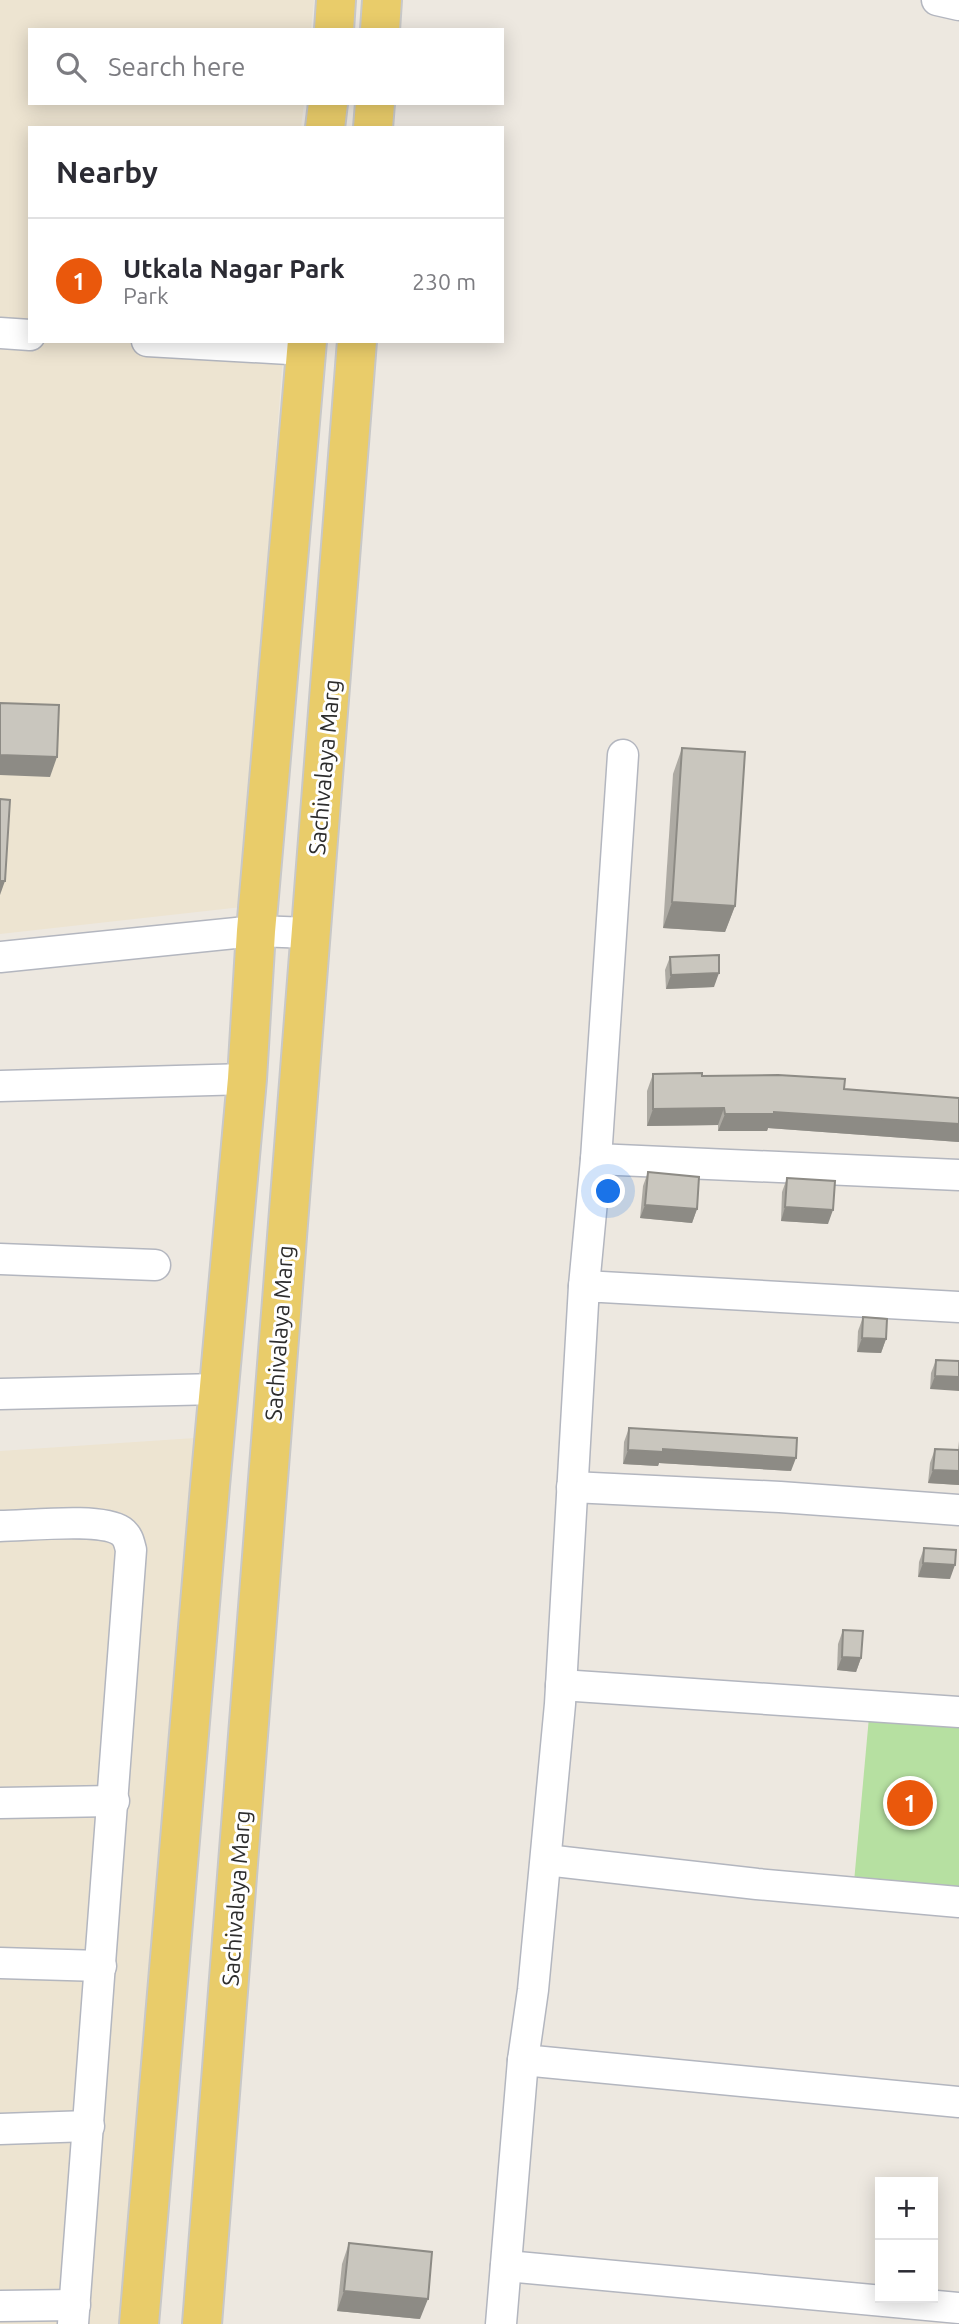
<!DOCTYPE html>
<html lang="en">
<head>
<meta charset="utf-8">
<style>
	:root { --surface:#fff; --page:#f2f2f3; --text:#2b2b33; --muted:#7c7c81; --line:#e1e1e2; --accent:#ea580c }
	body { margin:0; font-family:Ubuntu,sans-serif; background:var(--page); color:var(--text) }
	.controls { position:absolute; right:21px; bottom:21px; display:grid; overflow:hidden; border-radius:0px; box-shadow:0 4px 18px #0003 }
	.controls button { width:63px; height:63px; display:grid; place-items:center; padding:0; border:0; border-bottom:2px solid var(--line); background:var(--surface); color:var(--text); font:35px sans-serif }
	.you { position:absolute; left:609px; top:1192px; width:24px; height:24px; margin:-18px; border:5px solid #fff; border-radius:50%; background:#1a73e8; box-shadow:0 0 0 10px #1a73e833 }
	.badge { display:grid; place-items:center; width:46px; height:46px; border-radius:50%; background:var(--accent); color:#fff; font-size:23px; font-weight:700 }
	.pin { position:absolute; translate:-50% -50%; border:4px solid #fff; box-shadow:0 2px 7px #0006 }
	.list { margin:0; padding:0; list-style:none }
	h2 { display:flex; justify-content:space-between; align-items:center; height:91px; margin:0; padding:0 28px; font-size:30px }
	h2 small { font-size:23px; font-weight:400; color:var(--muted) }
	.list li { display:grid; grid-template-columns:46px 1fr auto; gap:21px; align-items:center; box-sizing:border-box; height:126px; padding:0 28px; border-top:2px solid var(--line) }
	.list b { display:block; font-size:26px; white-space:nowrap }
	.list p { margin:0; font-size:23px; white-space:nowrap; color:var(--muted) }
	.list em { font-size:23px; font-style:normal; color:var(--muted) }
	.icon { flex:none; width:38px; height:38px; fill:none; stroke:currentColor; stroke-width:2; stroke-linecap:round; stroke-linejoin:round }
	.map { position:relative; flex:none; width:959px; height:2324px; overflow:hidden }
	.search { position:absolute; background:var(--surface); box-shadow:0 4px 18px #0003; left:28px; top:28px; width:476px; height:77px; display:flex; align-items:center; gap:18px; box-sizing:border-box; padding:0 24px; border-radius:0px; color:var(--muted); font-size:26px }
	.panel { position:absolute; background:var(--surface); box-shadow:0 4px 18px #0003; left:28px; top:126px; width:476px; height:217px; border-radius:0px }
	.map>svg:first-child { display:block }
</style>
</head>
<body>
<div class="map">
<svg width="959" height="2324" viewBox="0 0 959 2324">
	<rect width="100%" height="100%" fill="#ede8e0"/>
	<g fill="#ede4d1">
		<path d="M0,0H314L311,30H30V103H304L301,128H30V341H284L242,907L0,934Z"/>
		<path d="M210,1437L131,2324H0V1451Z"/>
	</g>
	<path fill="#b6e0a1" d="M870,1706L959,1713V1902L853,1893Z"/>
	<g fill="none" stroke-linecap="round" stroke-linejoin="round">
		<defs>
			<g id="minor">
				<path d="M937,0L959,5"/>
				<path d="M0,333L30,335"/>
				<path d="M147,341L306,350"/>
				<path d="M0,957L256,931L310,933"/>
				<path d="M0,1086L247,1079"/>
				<path d="M596,1159L623,755"/>
				<path d="M0,1259L155,1265"/>
				<path d="M584,1286L596,1159L959,1175"/>
				<path d="M0,1394L219,1389"/>
				<path d="M572,1487L780,1497L959,1510"/>
				<path d="M0,1526C27,1526 100,1517 121,1531C128,1536 129,1542 131,1550L73,2324"/>
				<path d="M561,1685L959,1712"/>
				<path d="M0,1803L114,1801"/>
				<path d="M546,1860L757,1884L959,1902"/>
				<path d="M0,1963L101,1966"/>
				<path d="M523,2060L959,2102"/>
				<path d="M0,2129L89,2126"/>
				<path d="M506,2266L959,2308"/>
				<path d="M0,2306L75,2305"/>
				<path d="M501,2324L523,2060L533,1990L560,1704L584,1286L959,1307"/>
			</g>
			<g id="major">
				<path d="M334,30L336,0"/>
				<path d="M380,30L382,0"/>
				<path d="M325,128L328,103"/>
				<path d="M373,128L375,103"/>
				<path d="M139,2324L210,1486L247,1079L256,931L307,341"/>
				<path d="M202,2324L357,341"/>
			</g>
		</defs>
		<use href="#minor" stroke="#b3b6bf" stroke-width="33"/>
		<use href="#major" stroke="#c8c8c8" stroke-width="42"/>
		<use href="#minor" stroke="#fff" stroke-width="30"/>
		<use href="#major" stroke="#e9cc6a" stroke-width="38"/>
	</g>
	<g fill="#adaaa3">
		<path d="M682,748L735,906L725,932L663,928L673,774Z"/>
		<path d="M670,957L714,987L666,989L665,970Z"/>
		<path d="M653,1074L702,1076L844,1089L959,1098V1142L768,1128L767,1131H718V1125L647,1126V1091Z"/>
		<path d="M648,1172L697,1209L692,1223L640,1218L643,1186Z"/>
		<path d="M787,1178L828,1224L781,1221L782,1192Z"/>
		<path d="M863,1317L886,1339L881,1353L857,1352L858,1331Z"/>
		<path d="M936,1360L959,1361L930,1389L931,1373Z"/>
		<path d="M629,1428L791,1471L659,1463L658,1466L623,1464L624,1442Z"/>
		<path d="M959,1441V1485L928,1483L930,1463L935,1449L958,1450Z"/>
		<path d="M924,1548L950,1579L918,1577L919,1562Z"/>
		<path d="M843,1630L861,1658L856,1672L837,1670L838,1644Z"/>
		<path d="M349,2243L420,2319L337,2311L342,2264Z"/>
	</g>
	<g fill="#8d8b85">
		<path d="M0,755L57,757L50,777L0,775Z"/>
		<path d="M0,881H5L0,895Z"/>
		<path d="M672,902L735,906L725,932L663,928Z"/>
		<path d="M719,973L714,987L666,989L671,975Z"/>
		<path d="M724,1108L718,1125L647,1126L653,1109Z"/>
		<path d="M774,1112L959,1124V1142L768,1128L767,1131H718L725,1114Z"/>
		<path d="M645,1205L697,1209L692,1223L640,1218Z"/>
		<path d="M785,1207L833,1210L828,1224L781,1221Z"/>
		<path d="M862,1338L886,1339L881,1353L857,1352Z"/>
		<path d="M935,1376L959,1377V1391L930,1389Z"/>
		<path d="M663,1449L796,1458L791,1471L659,1463L658,1466L623,1464L628,1450Z"/>
		<path d="M933,1470L959,1471V1485L928,1483Z"/>
		<path d="M923,1563L955,1565L950,1579L918,1577Z"/>
		<path d="M842,1657L861,1658L856,1672L837,1670Z"/>
		<path d="M344,2291L428,2299L420,2319L337,2311Z"/>
	</g>
	<g fill="#c9c6be" stroke="#8d8b85" stroke-width="2">
		<path d="M0,703L59,705L57,757L0,755Z"/>
		<path d="M682,748L745,752L735,906L672,902Z"/>
		<path d="M0,799L10,800L5,881H0Z"/>
		<path d="M719,955V973L671,975L670,957Z"/>
		<path d="M702,1073V1076L778,1075L845,1079L844,1089L959,1098V1124L774,1112V1114H725L724,1108L653,1109V1074Z"/>
		<path d="M648,1172L699,1177L697,1209L645,1205Z"/>
		<path d="M787,1178L835,1181L833,1210L785,1207Z"/>
		<path d="M863,1317L887,1319L886,1339L862,1338Z"/>
		<path d="M936,1360L959,1361V1377L935,1376Z"/>
		<path d="M629,1428L797,1438L796,1458L663,1449V1452L628,1450Z"/>
		<path d="M935,1449L959,1450V1471L933,1470Z"/>
		<path d="M924,1548L956,1550L955,1565L923,1563Z"/>
		<path d="M843,1630L863,1631L861,1658L842,1657Z"/>
		<path d="M349,2243L432,2252L428,2299L344,2291Z"/>
	</g>
	<g text-anchor="middle" dominant-baseline="central" stroke-width="6" stroke-linejoin="round" paint-order="stroke">
		<g font-size="23" fill="#2d2d2d" stroke="#fff">
			<text transform="translate(324 767) rotate(-85)">Sachivalaya Marg</text>
			<text transform="translate(279 1333) rotate(-86)">Sachivalaya Marg</text>
			<text transform="translate(236 1898) rotate(-86)">Sachivalaya Marg</text>
		</g>
	</g>
</svg>
<div class="controls">
<button>+</button>
<button>−</button>
</div>
<div class="you"></div>
<div class="pin badge" style="left:910px;top:1803px">1</div>
<div class="search"><svg class="icon" aria-label="search" viewBox="0 0 24 24"><circle cx="10" cy="10" r="6"/><path d="M15 15l6 6"/></svg>Search here</div>
<section class="panel">
<h2>Nearby<small></small></h2>
<ul class="list">
<li><span class="badge">1</span><div><b>Utkala Nagar Park</b><p>Park</p></div><em>230 m</em></li>
</ul>
</section>
</div>
</body>
</html>
